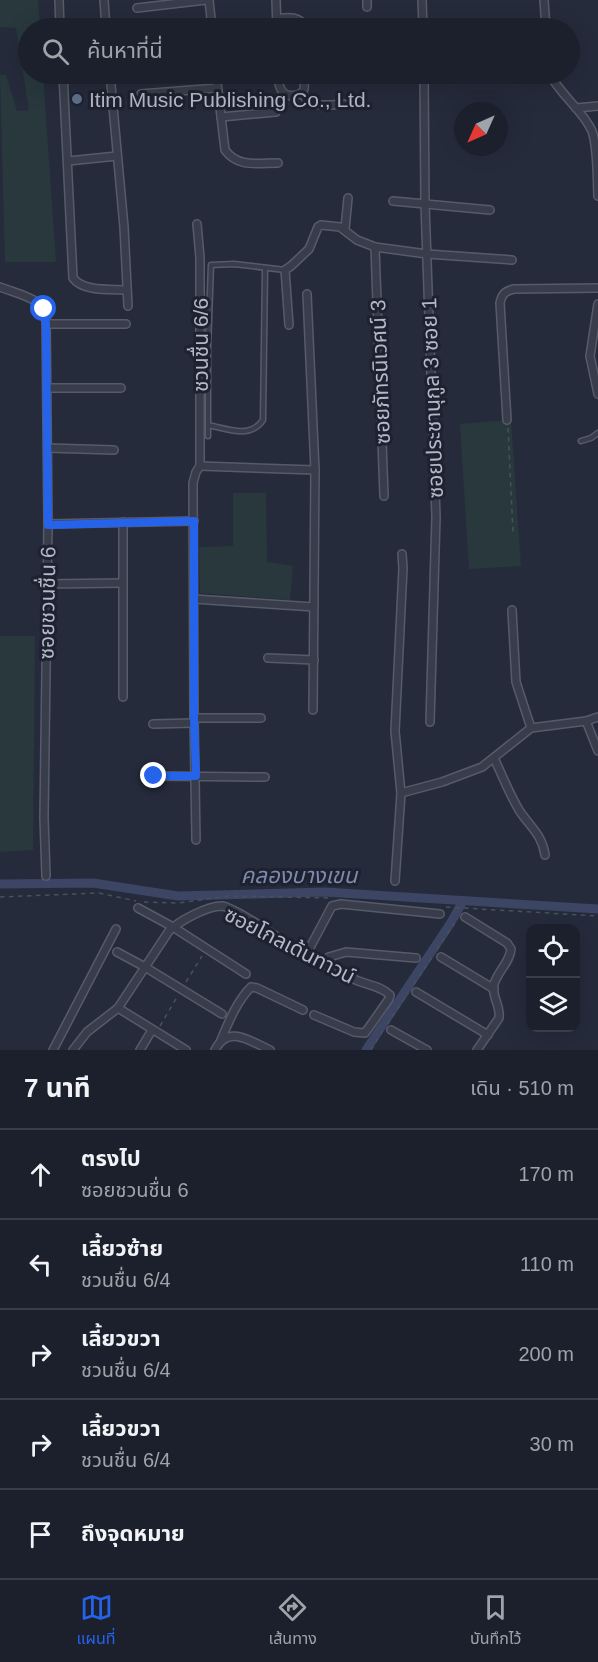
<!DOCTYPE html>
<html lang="th">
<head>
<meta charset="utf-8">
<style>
	:root { --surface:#1c202c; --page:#252834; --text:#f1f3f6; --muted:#a0a3a9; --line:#3a3e48; --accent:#2563eb }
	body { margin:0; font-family:Arial,"Noto Sans Thai",sans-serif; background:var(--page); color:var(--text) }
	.controls { position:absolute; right:18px; bottom:18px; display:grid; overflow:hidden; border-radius:12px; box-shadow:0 6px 24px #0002 }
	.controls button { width:54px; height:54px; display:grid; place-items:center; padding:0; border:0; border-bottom:2px solid var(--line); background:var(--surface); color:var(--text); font:30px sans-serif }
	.compass { position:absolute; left:454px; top:102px; width:54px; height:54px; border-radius:50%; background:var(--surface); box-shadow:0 6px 24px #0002; rotate:225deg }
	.stop { position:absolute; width:18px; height:18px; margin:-14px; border:4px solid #2563eb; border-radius:50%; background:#fff }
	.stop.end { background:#2563eb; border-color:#fff; box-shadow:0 2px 6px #0008 }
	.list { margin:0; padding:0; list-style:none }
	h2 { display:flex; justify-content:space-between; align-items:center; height:78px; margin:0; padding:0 24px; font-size:26px }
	h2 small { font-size:20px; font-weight:400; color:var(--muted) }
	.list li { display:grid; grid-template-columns:39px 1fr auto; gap:18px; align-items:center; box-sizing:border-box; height:90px; padding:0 24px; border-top:2px solid var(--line) }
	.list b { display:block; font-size:22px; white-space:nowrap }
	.list p { margin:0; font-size:20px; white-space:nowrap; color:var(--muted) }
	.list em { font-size:20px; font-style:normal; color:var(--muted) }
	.icon { flex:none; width:33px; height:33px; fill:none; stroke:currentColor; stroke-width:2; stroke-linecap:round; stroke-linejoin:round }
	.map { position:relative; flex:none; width:598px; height:1050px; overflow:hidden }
	.search { position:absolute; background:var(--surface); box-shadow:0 6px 24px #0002; left:18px; right:18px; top:18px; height:66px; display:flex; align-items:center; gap:15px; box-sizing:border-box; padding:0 21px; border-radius:33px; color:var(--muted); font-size:22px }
	.sheet { height:528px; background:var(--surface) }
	nav { display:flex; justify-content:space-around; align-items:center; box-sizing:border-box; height:84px; border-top:2px solid var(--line); background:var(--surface); font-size:16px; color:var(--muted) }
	nav a { display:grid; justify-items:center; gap:3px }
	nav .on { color:var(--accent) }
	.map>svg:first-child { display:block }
</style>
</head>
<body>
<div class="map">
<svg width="598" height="1050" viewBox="0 0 598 1050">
	<rect width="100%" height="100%" fill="#252b3b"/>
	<g fill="#28383d">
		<path d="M0,0H38L40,28H28V74H43L56,262H5L0,75H6L17,111L29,110L16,28L0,27Z"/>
		<path d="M511,420L521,566L469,569L460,424Z"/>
		<path d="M233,493H266L267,562L293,566L290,600L200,593L199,547L233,546Z"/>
		<path d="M0,636H35L33,850L0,852Z"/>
	</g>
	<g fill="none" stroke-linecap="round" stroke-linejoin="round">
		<g stroke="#3c4563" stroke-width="9">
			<path d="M0,884L93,883L178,896L325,892L598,909"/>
			<path d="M366,1050L450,924L463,901"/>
		</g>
		<defs>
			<g id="service">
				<path d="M208,425C228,429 250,439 263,420L265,269"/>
				<path d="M208,436V347L211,265L234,264L285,270"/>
				<path d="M581,441L591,438L598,433"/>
			</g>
			<g id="minor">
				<path d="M59,0L60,28"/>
				<path d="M104,0L106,28"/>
				<path d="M209,0L212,28"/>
				<path d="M276,0L277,28"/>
				<path d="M422,0L423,28"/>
				<path d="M544,0L546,28"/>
				<path d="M367,7V0"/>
				<path d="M137,8L206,0"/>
				<path d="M277,19C289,17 300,16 306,28"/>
				<path d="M63,74L73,278C83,292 112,289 127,290"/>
				<path d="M110,74L124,227L128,306"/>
				<path d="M216,74L225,150C238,168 258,163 278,163"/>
				<path d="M278,74C278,90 284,101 302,93C311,109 327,105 344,104"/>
				<path d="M424,74L425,204L436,517L430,722"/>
				<path d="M550,74C560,95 582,109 592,131C598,149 597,176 598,196"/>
				<path d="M302,93L304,89L305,74"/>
				<path d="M141,94L217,88"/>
				<path d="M576,108L598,106"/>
				<path d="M221,117L276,112"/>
				<path d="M68,161L117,156"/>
				<path d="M393,201L490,210"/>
				<path d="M197,224L200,258V466"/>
				<path d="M345,229L348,198"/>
				<path d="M375,247L384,496"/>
				<path d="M0,287C17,294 42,297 46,317L48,524L44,818L46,876"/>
				<path d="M307,294L315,470L313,710"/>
				<path d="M598,304L590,356L598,394"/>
				<path d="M46,324H126"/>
				<path d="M289,325L285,270L291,266L309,249L318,227L321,225L340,227L357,240L375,247L427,254L512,260"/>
				<path d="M47,388H121"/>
				<path d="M507,420L500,303C502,294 505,291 514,289L598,288"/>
				<path d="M48,448L114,450"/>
				<path d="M200,466L315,470"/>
				<path d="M48,524L194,521"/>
				<path d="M47,584L122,583"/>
				<path d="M194,599L314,607"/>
				<path d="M512,610L516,682L531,728"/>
				<path d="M268,658L314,660"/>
				<path d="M123,697V522"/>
				<path d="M194,718H261"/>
				<path d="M586,721L598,751"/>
				<path d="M153,724L194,723"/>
				<path d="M494,758C502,775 509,793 519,810C530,827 542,834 545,855"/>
				<path d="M154,776L265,777"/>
				<path d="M401,793L442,782L482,767L531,728L586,721L598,717"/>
				<path d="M196,840L194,718L193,483L196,472L200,466"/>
				<path d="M395,881L401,793L395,731L403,568L402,554"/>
				<path d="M138,908L173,927L246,974"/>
				<path d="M465,917L507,943L511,949C510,962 498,971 494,984C491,996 501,1006 499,1018L477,1050"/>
				<path d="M117,952L145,967L222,1014"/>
				<path d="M306,955L332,906L341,904L440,914"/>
				<path d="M441,957L494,989"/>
				<path d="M321,962L329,957L346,952L416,958"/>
				<path d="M416,992L488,1035"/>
				<path d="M118,1008L186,1050"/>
				<path d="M391,1030L427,1050"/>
				<path d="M221,1040C229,1021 237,1001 251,987L257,988L303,1010"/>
				<path d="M53,1050L116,929"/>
				<path d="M73,1050L87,1032L118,1008L169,931C179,921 207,906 222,906C235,907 287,944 302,953C320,962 338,973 356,980C367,985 381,986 390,995L389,999L365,1033L354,1032L314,1015"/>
				<path d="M140,1050L152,1030"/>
				<path d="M215,1050C228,1024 250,1041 270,1050"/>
			</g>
		</defs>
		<use href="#service" stroke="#575b69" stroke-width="7"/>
		<use href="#minor" stroke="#575b69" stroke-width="10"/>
		<g stroke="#455359" stroke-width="1.5" stroke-dasharray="4.5 4.5" stroke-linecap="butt">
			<path d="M508,428L513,532"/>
			<path d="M0,897L99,893L136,901"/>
			<path d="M144,902L179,903L228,896L330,898"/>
			<path d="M446,907L598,916"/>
			<path d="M437,949L458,918"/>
			<path d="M186,982L202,956"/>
			<path d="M414,984L433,956"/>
			<path d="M387,1024L408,993"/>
			<path d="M160,1026L177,997"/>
			<path d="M371,1050L383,1030"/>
		</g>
		<use href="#service" stroke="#393d4b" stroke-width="4"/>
		<use href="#minor" stroke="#393d4b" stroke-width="7"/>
	</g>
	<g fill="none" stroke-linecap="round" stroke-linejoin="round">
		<path stroke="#2563eb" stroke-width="8" d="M44,309L46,324L48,525L194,521V718L196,776H154"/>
	</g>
	<circle fill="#5c6f8a" stroke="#1e2230" stroke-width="2" cx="77" cy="99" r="6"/>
	<g text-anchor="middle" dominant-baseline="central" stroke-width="6" stroke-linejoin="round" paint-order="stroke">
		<g font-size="21" fill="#b4b8c7" stroke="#1e2230" text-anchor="start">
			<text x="89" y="99">Itim Music Publishing Co., Ltd.</text>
		</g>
		<g font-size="21" fill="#b4b8c7" stroke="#1e2230">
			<text transform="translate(200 345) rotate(-90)">ชวนชื่น 6/6</text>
			<text transform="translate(380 372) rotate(-92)">ซอยภัทรนิเวศน์ 3</text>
			<text transform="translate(432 398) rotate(-92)">ซอยประชานุกูล 3 ซอย 1</text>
			<text transform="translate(47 603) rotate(-89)">ซอยชวนชื่น 6</text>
			<text transform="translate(290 945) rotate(27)">ซอยโกลเด้นทาวน์</text>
		</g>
		<g font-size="22" font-style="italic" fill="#7e8aac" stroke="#1e2230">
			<text x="299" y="875">คลองบางเขน</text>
		</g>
	</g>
</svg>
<div class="controls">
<button><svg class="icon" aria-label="locate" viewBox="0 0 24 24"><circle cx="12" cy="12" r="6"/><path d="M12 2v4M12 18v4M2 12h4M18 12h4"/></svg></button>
<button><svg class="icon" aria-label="layers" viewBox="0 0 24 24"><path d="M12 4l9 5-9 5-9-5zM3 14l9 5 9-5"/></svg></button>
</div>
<svg class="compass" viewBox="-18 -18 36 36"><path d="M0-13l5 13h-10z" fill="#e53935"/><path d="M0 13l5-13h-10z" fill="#a0a3a9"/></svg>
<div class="stop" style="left:44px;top:309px"></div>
<div class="stop end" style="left:154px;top:776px"></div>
<div class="search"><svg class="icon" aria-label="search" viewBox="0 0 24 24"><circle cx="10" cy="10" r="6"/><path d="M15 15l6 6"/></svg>ค้นหาที่นี่</div>
</div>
<section class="sheet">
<h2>7 นาที<small>เดิน · 510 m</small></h2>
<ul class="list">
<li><svg class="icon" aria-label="ahead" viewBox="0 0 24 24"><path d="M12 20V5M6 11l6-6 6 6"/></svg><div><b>ตรงไป</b><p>ซอยชวนชื่น 6</p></div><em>170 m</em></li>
<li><svg class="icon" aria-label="left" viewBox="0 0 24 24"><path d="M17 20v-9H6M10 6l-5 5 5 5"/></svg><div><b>เลี้ยวซ้าย</b><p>ชวนชื่น 6/4</p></div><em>110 m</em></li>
<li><svg class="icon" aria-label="right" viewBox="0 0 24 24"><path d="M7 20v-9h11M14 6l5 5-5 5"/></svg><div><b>เลี้ยวขวา</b><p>ชวนชื่น 6/4</p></div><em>200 m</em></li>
<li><svg class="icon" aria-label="right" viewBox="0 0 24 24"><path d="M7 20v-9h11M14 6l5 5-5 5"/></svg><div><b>เลี้ยวขวา</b><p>ชวนชื่น 6/4</p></div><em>30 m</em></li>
<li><svg class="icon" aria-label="arrive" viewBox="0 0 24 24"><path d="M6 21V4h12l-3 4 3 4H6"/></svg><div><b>ถึงจุดหมาย</b></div></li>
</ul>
</section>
<nav>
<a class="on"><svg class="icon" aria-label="map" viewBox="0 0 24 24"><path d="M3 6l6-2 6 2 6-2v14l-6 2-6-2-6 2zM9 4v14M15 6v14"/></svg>แผนที่</a>
<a><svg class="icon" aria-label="directions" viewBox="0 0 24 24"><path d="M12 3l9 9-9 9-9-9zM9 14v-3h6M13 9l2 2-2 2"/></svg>เส้นทาง</a>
<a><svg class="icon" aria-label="saved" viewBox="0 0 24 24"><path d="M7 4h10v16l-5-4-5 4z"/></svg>บันทึกไว้</a>
</nav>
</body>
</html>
